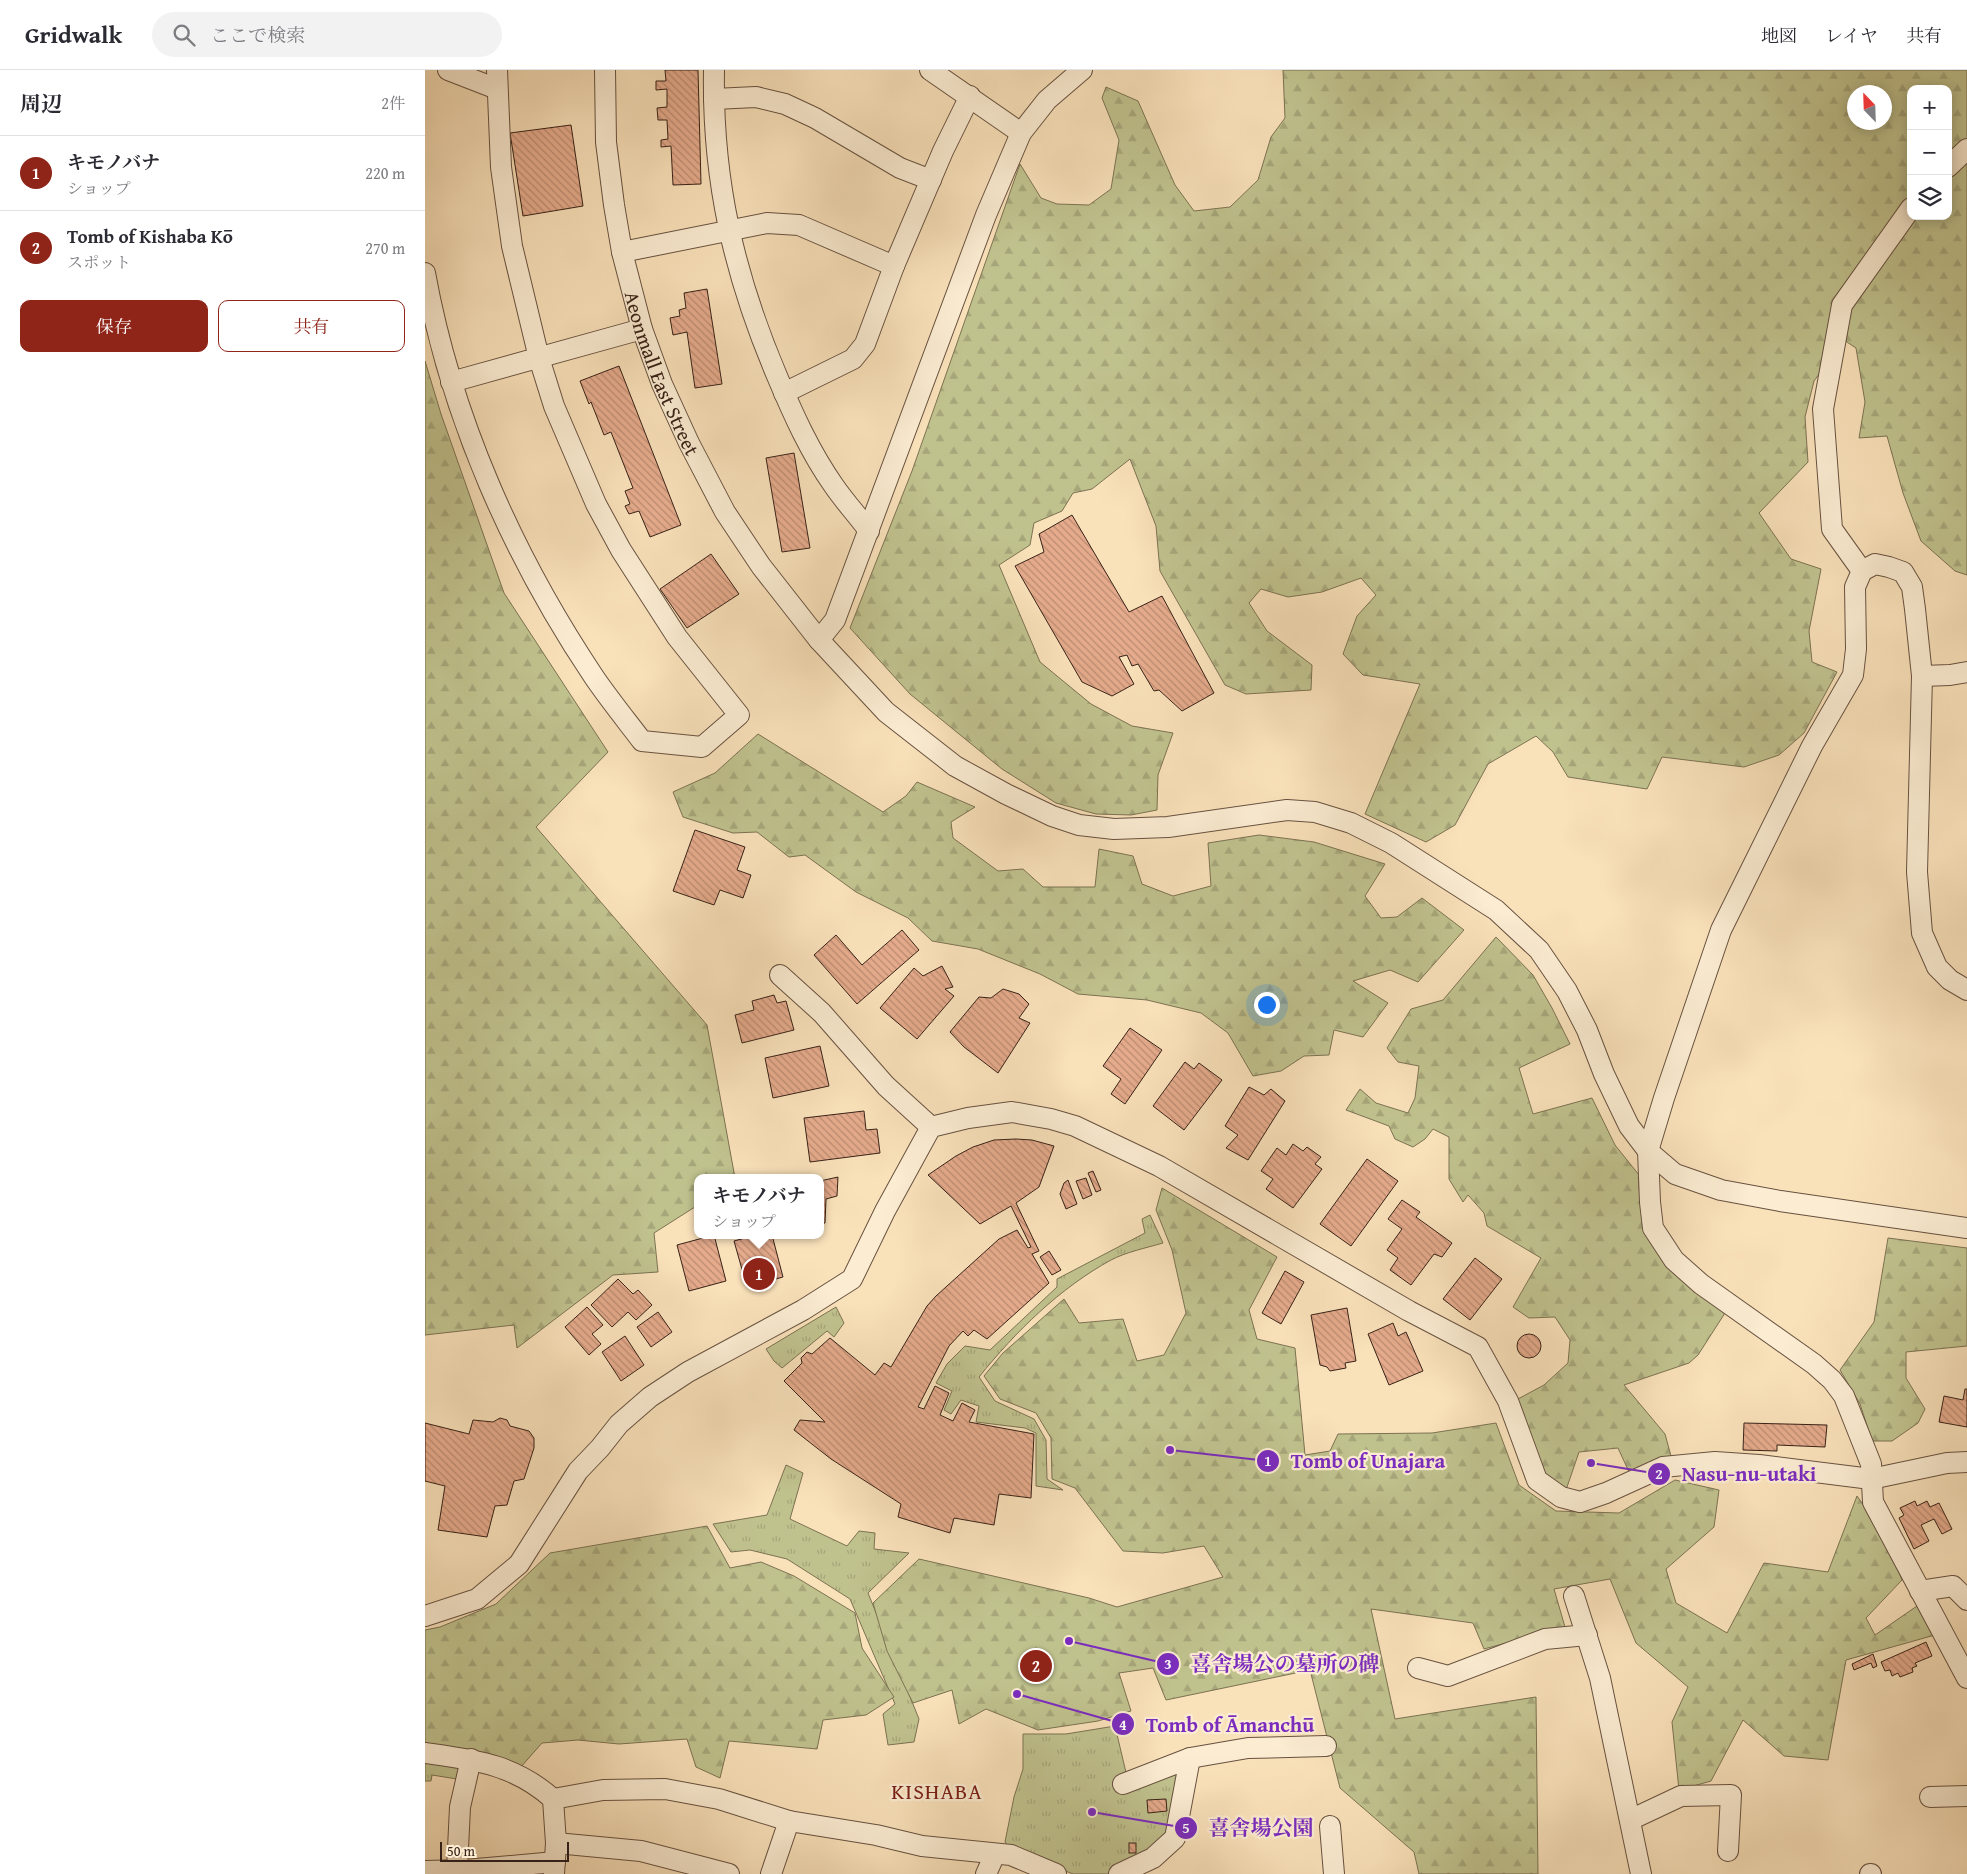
<!DOCTYPE html>
<html lang="ja">
<head>
<meta charset="utf-8">
<style>
	:root { --surface:#fff; --page:#f2f2f3; --text:#2b2b33; --muted:#7c7c81; --line:#e1e1e2; --accent:#8f2418 }
	body { margin:0; font-family:"Gentium Book Plus","Noto Serif JP",serif; background:var(--page); color:var(--text) }
	.controls { position:absolute; right:15px; top:15px; display:grid; overflow:hidden; border-radius:10px; box-shadow:0 2px 12px #0003 }
	.controls button { width:45px; height:45px; display:grid; place-items:center; padding:0; border:0; border-bottom:1px solid var(--line); background:var(--surface); color:var(--text); font:25px sans-serif }
	.compass { position:absolute; left:1422px; top:15px; width:45px; height:45px; border-radius:50%; background:var(--surface); box-shadow:0 2px 12px #0003; rotate:337deg }
	.scale { position:absolute; left:15px; bottom:12px; width:129px; box-sizing:border-box; padding-left:5px; border:2px solid #382217; border-top:0; font-size:14px; line-height:18px; white-space:nowrap; color:#382217; -webkit-text-stroke:4px #fbecd2; paint-order:stroke }
	.you { position:absolute; left:841px; top:934px; width:18px; height:18px; margin:-12px; border:4px solid #fff; border-radius:50%; background:#1a73e8; box-shadow:0 0 0 8px #1a73e833 }
	.badge { display:grid; place-items:center; width:32px; height:32px; border-radius:50%; background:var(--accent); color:#fff; font-size:16px; font-weight:700 }
	.pin { position:absolute; translate:-50% -50%; border:2px solid #fff; box-shadow:0 1px 5px #0006 }
	.popup { position:absolute; left:269px; top:1104px; width:130px; height:65px; box-sizing:border-box; display:grid; place-content:center; border-radius:10px; background:var(--surface); filter:drop-shadow(0 1px 4px #0005); font-size:16px; white-space:nowrap; color:var(--muted) }
	.popup b { font-size:19px; color:var(--text) }
	.popup::after { content:''; position:absolute; left:50%; top:100%; margin-left:-10px; border:10px solid transparent; border-top-color:var(--surface) }
	.list { margin:0; padding:0; list-style:none }
	h2 { display:flex; justify-content:space-between; align-items:center; height:65px; margin:0; padding:0 20px; font-size:21px }
	h2 small { font-size:16px; font-weight:400; color:var(--muted) }
	.list li { display:grid; grid-template-columns:32px 1fr auto; gap:15px; align-items:center; box-sizing:border-box; height:75px; padding:0 20px; border-top:1px solid var(--line) }
	.list b { display:block; font-size:19px; white-space:nowrap }
	.list p { margin:0; font-size:16px; white-space:nowrap; color:var(--muted) }
	.list em { font-size:16px; font-style:normal; color:var(--muted) }
	.actions { display:flex; gap:10px; padding:15px 20px }
	.actions a { flex:1; padding:11px 0; border:1px solid var(--accent); border-radius:10px; text-align:center; font-size:18px; color:var(--accent) }
	.actions .main { background:var(--accent); color:#fff }
	.icon { flex:none; width:28px; height:28px; fill:none; stroke:currentColor; stroke-width:2; stroke-linecap:round; stroke-linejoin:round }
	.map { position:relative; flex:none; width:1542px; height:1804px; overflow:hidden }
	header { display:flex; align-items:center; gap:30px; box-sizing:border-box; height:70px; padding:0 25px; background:var(--surface); border-bottom:1px solid var(--line) }
	header strong { font-size:24px }
	nav { display:flex; gap:28px; margin-inline-start:auto; font-size:18px }
	.search { width:350px; height:45px; background:var(--page); display:flex; align-items:center; gap:12px; box-sizing:border-box; padding:0 18px; border-radius:28px; color:var(--muted); font-size:19px }
	main { display:flex }
	aside { flex:1; background:var(--surface) }
	.map>svg:first-child { display:block }
</style>
</head>
<body>
<header>
<strong>Gridwalk</strong>
<div class="search"><svg class="icon" aria-label="search" viewBox="0 0 24 24"><circle cx="10" cy="10" r="6"/><path d="M15 15l6 6"/></svg>ここで検索</div>
<nav><a>地図</a><a>レイヤ</a><a>共有</a></nav>
</header>
<main>
<aside>
<h2>周辺<small>2件</small></h2>
<ul class="list">
<li><span class="badge">1</span><div><b>キモノバナ</b><p>ショップ</p></div><em>220 m</em></li>
<li><span class="badge">2</span><div><b>Tomb of Kishaba Kō</b><p>スポット</p></div><em>270 m</em></li>
</ul>
<div class="actions"><a class="main">保存</a><a>共有</a></div>
</aside>
<div class="map">
<svg width="1542" height="1804" viewBox="0 0 1542 1804">
	<defs>
		<pattern id="grass-tufts" width="24" height="20" patternUnits="userSpaceOnUse" patternTransform="scale(1.25)"><rect width="24" height="20" fill="#c0c28e"/><path d="M3 7l-1-3M5 7V3M7 7l1-3M15 17l-1-3M17 17v-4M19 17l1-3" fill="none" stroke="#a6a67a"/></pattern>
		<pattern id="forest-firs" width="22" height="20" patternUnits="userSpaceOnUse" patternTransform="scale(1.25)"><rect width="22" height="20" fill="#c0c28e"/><path d="M5 1l3.5 6h-7zM16 11l3.5 6h-7z" fill="#a6a67a"/></pattern>
		<pattern id="building-back-hatch" width="6" height="6" patternUnits="userSpaceOnUse" patternTransform="scale(1.25)"><rect width="6" height="6" fill="#e5ab8c"/><path d="M-1 5l2 2M0 0l6 6M5-1l2 2" fill="none" stroke="#bb8b71"/></pattern>
	</defs>
	<rect width="100%" height="100%" fill="#f9e1ba"/>
	<filter id="stains"><feTurbulence type="fractalNoise" baseFrequency=".004" numOctaves="4"/><feColorMatrix values="0 0 0 0 .2 0 0 0 0 .09 0 0 0 0 .02 0 0 0 .5 -.17"/></filter>
	<radialGradient id="worn" r=".72"><stop offset=".6" stop-color="#630" stop-opacity="0"/><stop offset="1" stop-color="#630" stop-opacity=".3"/></radialGradient>
	<g fill="url(#grass-tufts)" stroke="#7c7252">
		<path d="M725,1145L738,1173C721,1178 701,1182 686,1190C635,1218 591,1261 554,1307L570,1331L609,1349L621,1370L622,1409L638,1420L611,1416V1363L600,1358L551,1352L554,1336L536,1330L526,1344L519,1340L527,1321L511,1313L522,1294L540,1276L565,1280L632,1217V1209L720,1163L717,1149Z"/>
		<path d="M411,1237L419,1253L409,1267L402,1261L357,1298L349,1291L341,1279Z"/>
		<path d="M361,1395L378,1403L365,1449L422,1476L434,1461L450,1463L449,1479L484,1483L443,1523L494,1649L489,1672L463,1675L458,1644L470,1634L425,1529L362,1489L325,1480L306,1482L288,1454L342,1445Z"/>
		<path d="M690,1656L703,1711L754,1704L744,1766L686,1804H648L586,1779L580,1772L589,1727L598,1699V1664H641Z"/>
		<path d="M0,1690L36,1694L32,1709L7,1705L6,1711H0Z"/>
	</g>
	<g fill="url(#forest-firs)" stroke="#7c7252" fill-rule="evenodd">
		<path d="M858,0H1542V505L1530,501L1496,471L1478,423L1462,366L1434,368L1440,332L1431,278L1419,270L1389,311L1380,347L1383,392L1334,443L1366,489L1396,499L1384,561L1387,592L1412,602L1379,663L1354,685L1319,697L1237,687L1222,719L1143,707L1128,682L1111,666L1063,694L1030,755L1001,772L940,744L995,614L938,605L918,584L932,546L951,525L936,508L897,522L863,527L836,519L824,533L842,561L887,595L886,620L821,624L800,615L735,501L731,456L705,389L667,419L648,423L637,441L609,453L605,475L574,495L615,592L666,634L707,656L748,663L733,705L732,740L706,745L671,744L631,733L577,699L485,624L425,558L487,401L595,94L616,128L632,134L664,135L686,119L694,70L677,28L681,17L713,31L750,115L769,141L805,137L833,110L846,67L860,48ZM1486,19H1523V146H1486ZM1430,22H1460V52H1430Z"/>
		<path d="M0,291L16,344L79,523L183,682L111,757L282,955L310,1108H273V1135L229,1163L233,1202L188,1205L92,1278L89,1255L0,1265Z"/>
		<path d="M333,664L458,742L481,726L492,712L550,737L526,752L528,768L573,801L598,799L618,817H670L674,779L708,786L717,814L748,826L786,816L783,773L834,765L889,772L960,794L940,826L956,848L972,847L997,828L1039,860L993,912L965,900L928,911L963,933L938,967L909,960L904,985L879,986L856,1001L828,1006L803,963L776,943L722,930L653,924L615,904L553,879L507,871L483,848L431,822L380,785L364,787L332,762L308,763L258,747L248,722L290,703Z"/>
		<path d="M1071,867L1108,905L1127,938L1145,974L1094,998L1108,1044L1167,1028L1190,1075L1214,1105V1119L1224,1164L1300,1243L1273,1285L1264,1293L1199,1315L1240,1364L1246,1386L1205,1404L1193,1378L1154,1382L1141,1420L1123,1410L1091,1330L1119,1315L1143,1293L1145,1270L1130,1247L1104,1248L1088,1237L1116,1188L1062,1156L1059,1143L1043,1125L1038,1132L1024,1109V1067L1008,1059L1000,1069L988,1077L970,1069L964,1056L921,1040L935,1019L951,1033L983,1043L990,1028L994,996L973,992L962,978L986,939L1018,930Z"/>
		<path d="M737,1118L852,1187L824,1240L832,1269L870,1278L880,1385L905,1381L913,1364L1007,1363L1071,1353L1094,1415L1131,1441L1194,1443L1250,1410L1294,1420L1289,1457L1241,1499L1251,1533L1302,1563L1339,1493L1403,1502L1432,1426L1459,1464L1477,1510L1441,1548L1450,1565L1492,1536L1510,1565L1421,1590L1403,1690L1359,1686L1318,1650L1286,1711L1254,1720L1247,1652L1263,1617L1211,1573L1185,1509L1129,1519L1140,1557L1059,1579L1048,1553L946,1539L970,1649L1111,1627L1113,1804H994L989,1782L915,1718L885,1600L741,1630L728,1598L694,1603L706,1641L673,1651L613,1660L561,1639L534,1654L527,1620L488,1633L462,1581L448,1533L494,1489L664,1528L692,1537L798,1507L779,1476L738,1483L698,1481L650,1418L627,1409L626,1368L611,1343L575,1329L559,1306L578,1283L639,1229L654,1253L698,1249L712,1291L739,1285L761,1243L747,1180L731,1140Z"/>
		<path d="M1463,1168L1542,1178V1276L1481,1282V1308L1500,1339L1493,1353L1467,1371H1447L1435,1334L1415,1300L1449,1252Z"/>
		<path d="M282,1456L305,1498L336,1492L369,1506L430,1543L437,1578L469,1627L441,1645L398,1650L392,1679L304,1671L295,1708L271,1697L262,1669L194,1674L153,1670L117,1673L95,1698L0,1678V1560L15,1557L71,1534L125,1483Z"/>
	</g>
	<g fill="url(#building-back-hatch)" stroke="#382217">
		<path d="M240,0H273L276,114L248,115L246,76L236,77V70L243,69L242,50H233L232,38L242,37V19L231,20V11H241Z"/>
		<path d="M146,55L158,136L98,146L85,63Z"/>
		<path d="M282,219L297,314L270,318L262,262L248,265L245,248L255,246L254,240L261,238L259,223Z"/>
		<path d="M194,296L256,455L225,467L214,441L204,444L200,436L205,434L200,421L208,418L186,362L179,365L166,332L164,334L155,311Z"/>
		<path d="M369,383L385,478L357,482L341,388Z"/>
		<path d="M647,445L704,542L737,526L789,623L757,641L734,620L729,621L713,594L707,596L702,585L694,587L709,614L687,626L657,612L590,496L619,482L614,464Z"/>
		<path d="M286,484L314,524L262,558L235,519Z"/>
		<path d="M270,760L320,777L312,800L326,805L318,828L295,820L289,835L248,821Z"/>
		<path d="M477,860L494,880L432,934L389,885L411,865L437,895Z"/>
		<path d="M517,896L528,917L520,919L529,926L492,969L455,938L489,898L498,906Z"/>
		<path d="M578,919L594,924L604,934L594,948L605,953L573,1003L539,977L525,962L554,927L566,928Z"/>
		<path d="M349,925L352,933L361,931L369,960L317,973L310,945L329,940L327,931Z"/>
		<path d="M705,958L737,980L700,1034L686,1024L696,1009L678,996Z"/>
		<path d="M395,976L404,1016L348,1028L340,988Z"/>
		<path d="M760,992L769,999L774,993L797,1010L759,1060L728,1036Z"/>
		<path d="M824,1017L839,1025L846,1019L860,1031L823,1090L801,1078L813,1065L800,1056Z"/>
		<path d="M439,1041L441,1060L452,1059L455,1083L385,1092L379,1048Z"/>
		<path d="M591,1069L607,1070L629,1076L614,1117L591,1133L614,1181L607,1184L624,1213L562,1269L549,1260L543,1266L538,1261L524,1276L493,1337L499,1339L510,1316L524,1323L515,1345L528,1351L537,1333L550,1340L544,1352L609,1364L606,1428L574,1424L569,1455L529,1448L525,1463L473,1447L476,1434L406,1389L369,1360L375,1350L400,1352L359,1311L377,1293L376,1288L382,1282L387,1284L405,1268L450,1305L459,1293L466,1297L502,1236L511,1226L574,1169L592,1160L603,1178L606,1177L586,1136L555,1154L503,1105L531,1086L548,1077L569,1070Z"/>
		<path d="M868,1074L878,1081L882,1077L896,1087L890,1094L897,1099L868,1138L841,1119L848,1109L836,1101L852,1078L861,1085Z"/>
		<path d="M942,1089L973,1111L926,1176L895,1154Z"/>
		<path d="M668,1101L676,1120L671,1122L663,1103Z"/>
		<path d="M413,1107L412,1126L401,1129L400,1153L395,1154V1111Z"/>
		<path d="M661,1108L667,1125L658,1129L651,1111Z"/>
		<path d="M643,1110L652,1134L641,1139L635,1124L639,1113Z"/>
		<path d="M977,1130L995,1142L991,1147L1027,1173L1017,1187L1009,1184L986,1215L965,1200L973,1188L962,1180L977,1159L963,1149Z"/>
		<path d="M289,1165L301,1211L264,1221L252,1175Z"/>
		<path d="M331,1165H347L358,1207L322,1217L309,1171Z"/>
		<path d="M624,1181L636,1200L627,1205L615,1187Z"/>
		<path d="M1050,1188L1077,1209L1045,1250L1018,1229Z"/>
		<path d="M860,1201L879,1212L856,1254L837,1243Z"/>
		<path d="M193,1209L208,1224L213,1220L227,1235L211,1250L203,1242L187,1257L166,1235Z"/>
		<path d="M162,1237L178,1255L167,1264L176,1274L164,1285L140,1257Z"/>
		<path d="M922,1238L931,1291L920,1293L921,1298L905,1301L902,1297L895,1295L886,1245Z"/>
		<path d="M233,1242L247,1262L226,1277L212,1257Z"/>
		<path d="M968,1253L973,1266L981,1262L998,1301L964,1315L943,1264Z"/>
		<circle cx="1104" cy="1276" r="12"/>
		<path d="M200,1266L219,1295L196,1311L177,1282Z"/>
		<path d="M1540,1319H1542V1357L1514,1352L1519,1326L1538,1330Z"/>
		<path d="M75,1348L82,1350L85,1356L104,1361L109,1368V1378L99,1409L89,1411L82,1435L70,1436L62,1467L13,1460L20,1416L0,1411V1353L44,1364L48,1350L68,1352Z"/>
		<path d="M1319,1353L1402,1355L1400,1377L1352,1375V1381L1318,1380Z"/>
		<path d="M1490,1431L1492,1436L1502,1431L1505,1437L1514,1433L1527,1459L1517,1464L1509,1449L1496,1455L1504,1471L1489,1479L1474,1448L1479,1445L1475,1438Z"/>
		<path d="M1501,1572L1507,1586L1490,1593L1492,1596L1487,1598L1488,1602L1475,1607L1473,1603L1467,1606L1465,1600L1460,1601L1456,1592Z"/>
		<path d="M1448,1584L1452,1596L1448,1598L1446,1593L1429,1600L1427,1594Z"/>
		<path d="M741,1729L742,1741L723,1743L722,1730Z"/>
		<rect x="704" y="1773" width="7" height="10"/>
	</g>
	<g fill="none" stroke-linecap="round" stroke-linejoin="round">
		<defs>
			<g id="minor">
				<path d="M23,0L72,19"/>
				<path id="s1" d="M180,0L181,72L189,135L197,182L217,259L237,314L264,373L300,442L336,496L394,570L461,642L530,696L581,724L627,746L654,755L689,759L743,757L862,740L890,742L926,753L966,773L1071,840L1114,880L1142,921L1162,960L1179,1004L1204,1056L1223,1081L1250,1104L1296,1120L1355,1131L1542,1158"/>
				<path d="M289,0C287,110 309,205 352,306C368,344 385,382 409,416C420,432 433,446 444,461"/>
				<path d="M505,0L596,63"/>
				<path d="M289,29L331,27L360,34L390,48L475,98L506,110"/>
				<path d="M1523,97L1542,79"/>
				<path d="M197,182L342,153L374,155L469,196"/>
				<path d="M0,203C26,347 88,486 169,607C184,629 201,650 217,671L277,677L314,645L252,567L196,480L171,434L129,336L114,288L87,176L76,97L72,0"/>
				<path d="M26,312L217,259"/>
				<path d="M359,323L428,289L440,274L469,196L518,81L545,26"/>
				<path d="M1437,501L1407,459L1398,339L1417,235L1486,138"/>
				<path d="M394,570L410,550L561,145L596,63L622,30L657,0"/>
				<path d="M1497,606L1525,605L1542,602"/>
				<path d="M355,905L397,943L461,1016L506,1057"/>
				<path d="M1542,920L1525,910L1512,897L1497,863L1492,802L1497,606L1490,539L1487,517L1478,502L1464,497L1450,494L1437,501L1430,517L1431,579L1428,605L1387,676L1296,860L1239,1028L1223,1081L1225,1132L1228,1158L1249,1190L1276,1214L1389,1294L1407,1310L1419,1326L1446,1394L1448,1432L1542,1608"/>
				<path d="M1495,1521L1528,1516L1542,1530"/>
				<path d="M1149,1526L1175,1608L1216,1804"/>
				<path d="M0,1546L52,1529L94,1494L153,1401L175,1378L194,1354L225,1327L263,1302L378,1240L427,1209L460,1141L506,1057L543,1048L587,1042L626,1049L650,1056L734,1096L984,1241L1053,1277L1083,1331L1112,1410L1136,1427L1155,1432L1181,1423L1238,1397L1290,1392L1334,1395L1446,1409L1522,1393L1542,1392"/>
				<path d="M993,1598L1023,1606L1120,1569L1162,1565"/>
				<path d="M0,1683C50,1690 89,1694 128,1729L131,1773L129,1804"/>
				<path d="M765,1688L823,1678L901,1676"/>
				<path d="M1505,1727L1542,1726"/>
				<path d="M128,1729L178,1720L240,1719L294,1729L364,1751L451,1765L497,1776L586,1785L631,1804"/>
				<path d="M1205,1750L1256,1726L1306,1725L1303,1781"/>
				<path d="M905,1756L909,1804"/>
				<path d="M131,1773L216,1781L304,1804"/>
				<path d="M32,1800L35,1737L46,1689"/>
				<path d="M0,1801L40,1800L130,1792"/>
				<path d="M346,1804L364,1751"/>
				<path d="M561,1804L570,1784"/>
				<path d="M694,1804L728,1788L750,1768L765,1688L698,1714"/>
				<path d="M1445,1804H1446"/>
			</g>
		</defs>
		<use href="#minor" stroke="#685240" stroke-width="22"/>
		<use href="#minor" stroke="#fbecd2" stroke-width="20"/>
	</g>
	<g text-anchor="middle" dominant-baseline="central" stroke-width="4.5" stroke-linejoin="round" paint-order="stroke">
		<g font-size="20" fill="#382217" stroke="#fbecd2">
			<text stroke="none"><textPath href="#s1" startOffset="311">Aeonmall East Street</textPath></text>
		</g>
		<g font-size="22" letter-spacing="1" fill="#7a1f14" stroke="#fbecd2">
			<text x="512" y="1721">KISHABA</text>
		</g>
	</g>
	<path fill="none" stroke="#7b2cbf" stroke-width="2" d="M745 1380L843 1391M1166 1393L1234 1404M644 1571L743 1594M592 1624L698 1654M667 1742L761 1758"/>
	<g fill="#7b2cbf" stroke="#fbecd2" stroke-width="2">
		<circle cx="745" cy="1380" r="5"/>
		<circle cx="1166" cy="1393" r="5"/>
		<circle cx="644" cy="1571" r="5"/>
		<circle cx="592" cy="1624" r="5"/>
		<circle cx="667" cy="1742" r="5"/>
		<circle cx="843" cy="1391" r="12"/>
		<circle cx="1234" cy="1404" r="12"/>
		<circle cx="743" cy="1594" r="12"/>
		<circle cx="698" cy="1654" r="12"/>
		<circle cx="761" cy="1758" r="12"/>
	</g>
	<g font-size="15" text-anchor="middle" font-weight="bold" fill="#fff">
		<text x="843" y="1396">1</text>
		<text x="1234" y="1409">2</text>
		<text x="743" y="1599">3</text>
		<text x="698" y="1660">4</text>
		<text x="761" y="1763">5</text>
	</g>
	<g font-size="21" text-anchor="middle" font-weight="bold" fill="#7b2cbf" stroke="#fbecd2" stroke-width="4.5" stroke-linejoin="round" paint-order="stroke">
		<text x="943" y="1398">Tomb of Unajara</text>
		<text x="1324" y="1411">Nasu-nu-utaki</text>
		<text x="860" y="1601">喜舎場公の墓所の碑</text>
		<text x="805" y="1662">Tomb of Āmanchū</text>
		<text x="836" y="1765">喜舎場公園</text>
	</g>
	<rect width="100%" height="100%" filter="url(#stains)"/>
	<rect width="100%" height="100%" fill="url(#worn)"/>
</svg>
<div class="controls">
<button>+</button>
<button>−</button>
<button><svg class="icon" aria-label="layers" viewBox="0 0 24 24"><path d="M12 4l9 5-9 5-9-5zM3 14l9 5 9-5"/></svg></button>
</div>
<svg class="compass" viewBox="-18 -18 36 36"><path d="M0-13l5 13h-10z" fill="#e53935"/><path d="M0 13l5-13h-10z" fill="#7c7c81"/></svg>
<div class="scale">50 m</div>
<div class="you"></div>
<div class="pin badge" style="left:334px;top:1204px">1</div>
<div class="popup"><b>キモノバナ</b>ショップ</div>
<div class="pin badge" style="left:611px;top:1596px">2</div>
</div>
</main>
</body>
</html>
